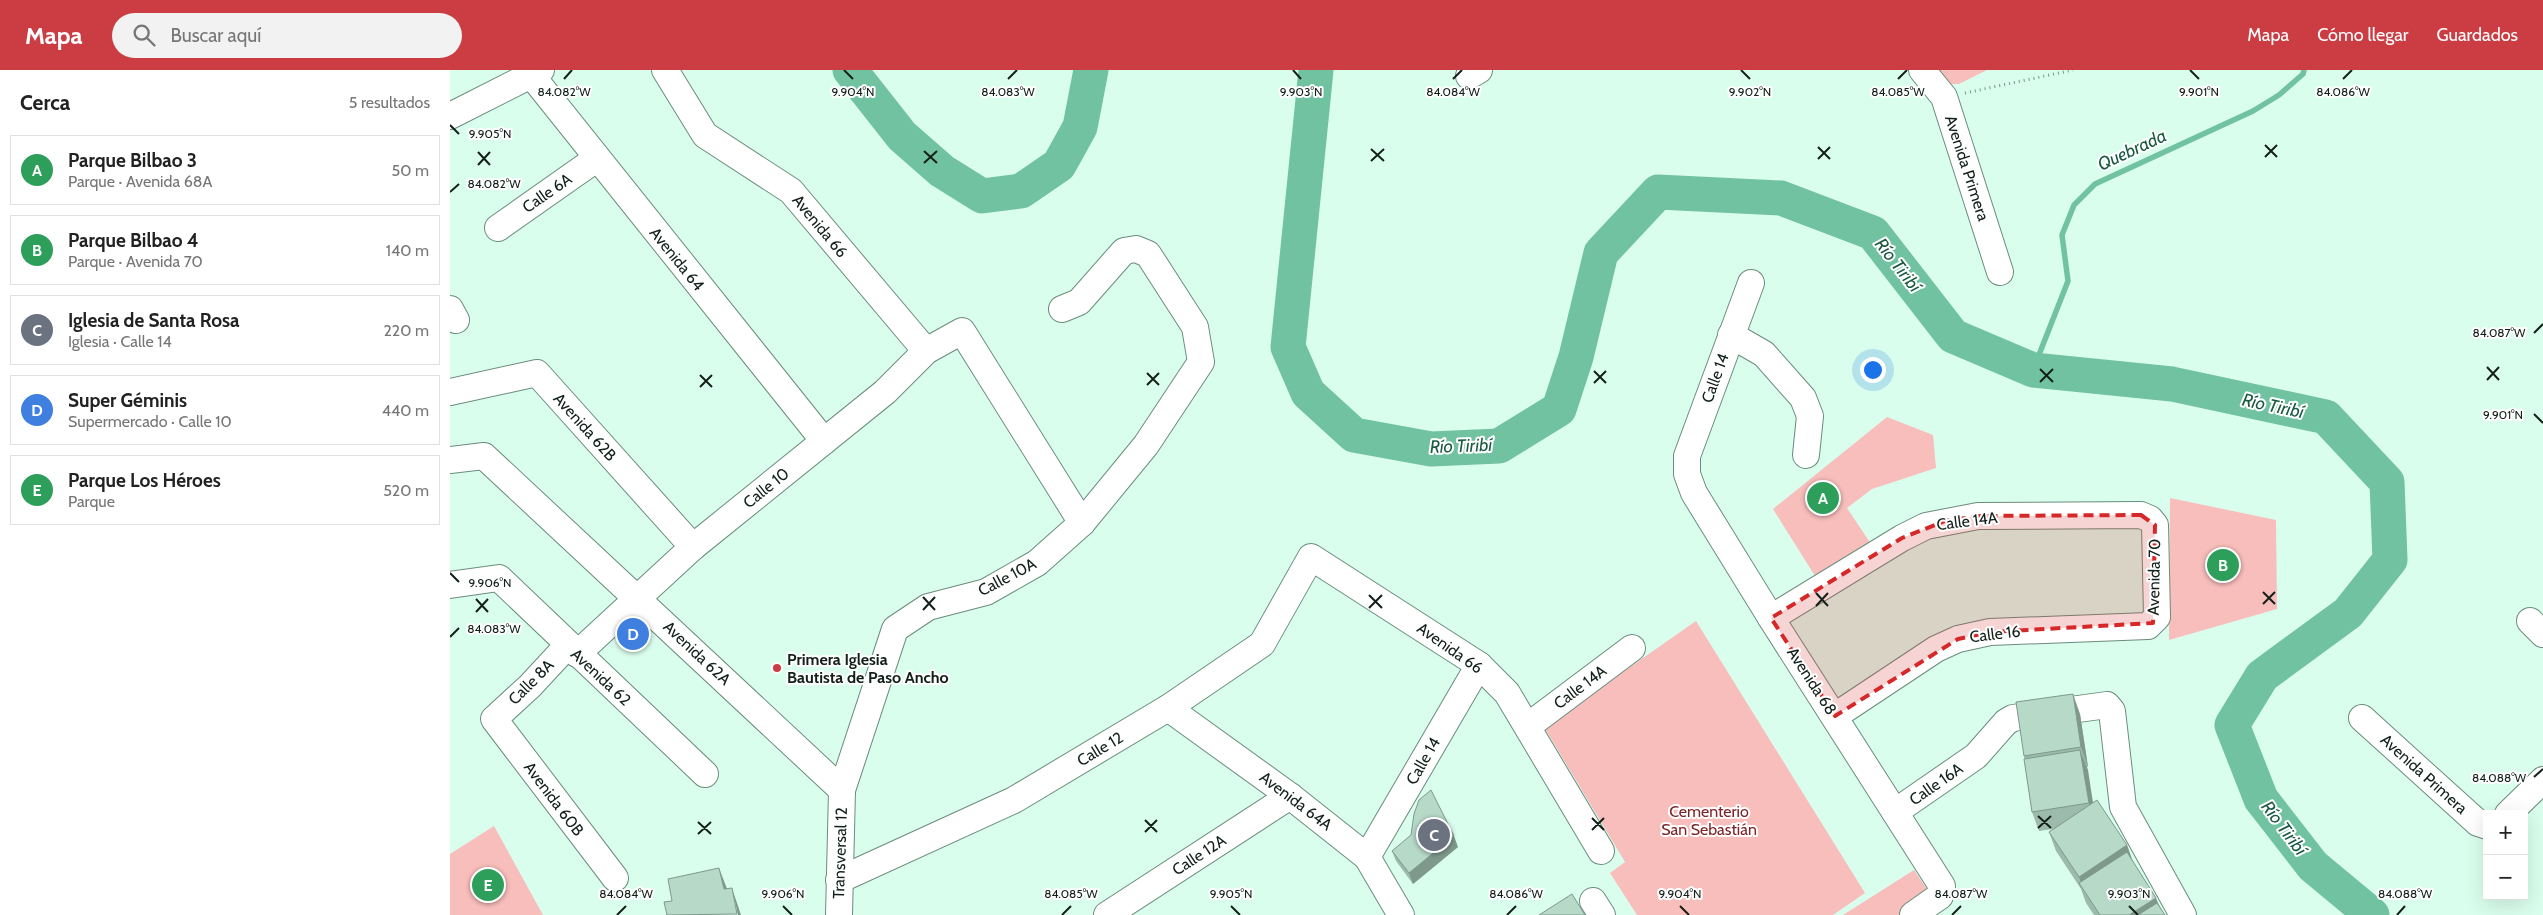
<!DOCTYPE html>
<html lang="es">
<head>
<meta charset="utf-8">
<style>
	:root { --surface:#fff; --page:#f2f2f2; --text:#222; --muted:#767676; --line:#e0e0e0; --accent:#cb3c43 }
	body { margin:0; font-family:Cabin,sans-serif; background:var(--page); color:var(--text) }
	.controls { position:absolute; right:15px; bottom:15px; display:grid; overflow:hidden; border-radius:0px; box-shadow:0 5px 20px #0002 }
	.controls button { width:45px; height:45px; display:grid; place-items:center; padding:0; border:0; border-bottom:1px solid var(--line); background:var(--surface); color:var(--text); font:25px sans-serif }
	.you { position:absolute; left:1422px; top:299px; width:18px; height:18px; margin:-12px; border:4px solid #fff; border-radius:50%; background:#1a73e8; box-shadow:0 0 0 8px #1a73e833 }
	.badge { display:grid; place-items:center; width:32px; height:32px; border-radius:50%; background:var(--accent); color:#fff; font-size:16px; font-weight:700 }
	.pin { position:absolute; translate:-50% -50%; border:2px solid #fff; box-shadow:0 1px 5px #0006 }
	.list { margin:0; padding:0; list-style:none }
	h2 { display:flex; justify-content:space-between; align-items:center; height:65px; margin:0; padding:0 20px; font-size:21px }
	h2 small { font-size:16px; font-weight:400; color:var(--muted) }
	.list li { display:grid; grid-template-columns:32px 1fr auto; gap:15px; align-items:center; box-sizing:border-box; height:70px; margin:0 10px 10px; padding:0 10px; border:1px solid var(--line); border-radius:0px }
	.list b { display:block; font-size:19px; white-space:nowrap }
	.list p { margin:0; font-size:16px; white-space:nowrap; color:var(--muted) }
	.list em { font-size:16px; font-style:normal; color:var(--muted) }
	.icon { flex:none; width:28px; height:28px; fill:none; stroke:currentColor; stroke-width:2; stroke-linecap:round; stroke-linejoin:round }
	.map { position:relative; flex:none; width:2093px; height:845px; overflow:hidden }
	header { display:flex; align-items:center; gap:30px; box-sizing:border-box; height:70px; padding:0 25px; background:var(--accent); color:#fff }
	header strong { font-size:24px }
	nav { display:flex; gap:28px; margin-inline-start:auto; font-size:18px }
	.search { width:350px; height:45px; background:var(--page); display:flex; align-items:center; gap:12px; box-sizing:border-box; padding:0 18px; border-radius:28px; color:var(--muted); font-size:19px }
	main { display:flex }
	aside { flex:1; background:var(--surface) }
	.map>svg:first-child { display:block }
</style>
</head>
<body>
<header>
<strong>Mapa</strong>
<div class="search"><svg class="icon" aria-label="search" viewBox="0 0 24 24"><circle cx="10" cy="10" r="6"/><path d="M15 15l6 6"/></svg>Buscar aquí</div>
<nav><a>Mapa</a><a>Cómo llegar</a><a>Guardados</a></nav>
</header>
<main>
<aside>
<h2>Cerca<small>5 resultados</small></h2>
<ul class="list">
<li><span class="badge" style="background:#2e9e5b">A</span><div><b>Parque Bilbao 3</b><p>Parque · Avenida 68A</p></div><em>50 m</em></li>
<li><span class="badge" style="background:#2e9e5b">B</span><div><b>Parque Bilbao 4</b><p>Parque · Avenida 70</p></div><em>140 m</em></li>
<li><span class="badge" style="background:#6b7280">C</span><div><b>Iglesia de Santa Rosa</b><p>Iglesia · Calle 14</p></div><em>220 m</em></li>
<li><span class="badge" style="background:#3f7fe0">D</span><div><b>Super Géminis</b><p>Supermercado · Calle 10</p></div><em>440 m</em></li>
<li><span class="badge" style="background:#2e9e5b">E</span><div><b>Parque Los Héroes</b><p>Parque</p></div><em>520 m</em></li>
</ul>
</aside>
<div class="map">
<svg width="2093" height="845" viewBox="0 0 2093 845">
	<rect width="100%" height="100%" fill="#dafeed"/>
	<g fill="#f8bebb">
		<path d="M1485,0H1537L1509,14H1499Z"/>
		<path d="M1437,347L1483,365L1486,398L1422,419L1397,438L1423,477L1365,506L1323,439Z"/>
		<path d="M1720,428L1826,450L1827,539L1719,570Z"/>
		<path d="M1246,551L1415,823L1383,845H1187L1160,803L1175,792L1094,657Z"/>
		<path d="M44,756L93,845H0V784Z"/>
		<path d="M1464,800L1481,825L1448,845H1393Z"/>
	</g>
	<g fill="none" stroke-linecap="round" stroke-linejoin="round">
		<path stroke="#71c2a0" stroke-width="5.5" d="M1583,300L1618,211L1612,165L1624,135L1645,114L1803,41L1829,25L1853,4L1854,0"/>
		<g stroke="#71c2a0" stroke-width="35">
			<path d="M400,0L452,66L492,101L532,126L571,121L609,95L630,57L641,0"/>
			<path d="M866,0L838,277L858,323L904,365L981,379L1049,376L1109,339L1126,287L1151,183L1208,122L1331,128L1423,163L1503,266L1583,300L1722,314L1876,347L1937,412L1940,490L1898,543L1812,606L1782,655L1811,729L1863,796L1922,845"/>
		</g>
		<defs>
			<g id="minor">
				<path d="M215,0L255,65L341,121L476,281"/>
				<path d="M1472,0L1494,27L1550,202"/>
				<path d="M82,6L374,371"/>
				<path d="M1019,6L1029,0"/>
				<path d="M0,46L91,0"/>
				<path d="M48,158L146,89"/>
				<path d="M1301,213L1237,386V404L1244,423L1321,548L1492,816L1490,826L1463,845"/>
				<path d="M0,239L6,250"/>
				<path d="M1281,265L1314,284L1353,328L1360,346L1356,385"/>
				<path d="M0,322L87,303L243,477"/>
				<path d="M0,390L34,386L392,720"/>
				<path d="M0,515L49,508L255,704"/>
				<path d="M1321,548L1452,468L1476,456L1528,446L1691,445L1700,449L1705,455L1707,547L1698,556L1540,562L1508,569L1486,579L1385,646"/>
				<path d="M2080,551L2093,564"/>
				<path d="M118,575L80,616L44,649L165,808"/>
				<path d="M127,584L243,477L435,322L476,281L512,261L632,453"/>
				<path d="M718,638L840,726L917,787L951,845"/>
				<path d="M1912,648L2028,753L2037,756"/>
				<path d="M1078,656L1182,578"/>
				<path d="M1445,742L1526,686L1556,652L1563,648L1657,635L1662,641L1673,737L1733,845"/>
				<path d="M2058,744L2093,710"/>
				<path d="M917,787L1029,595"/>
				<path d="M389,810L564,730L718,638L812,574L861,487L1029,595L1057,623L1151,781"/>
				<path d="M1143,831L1152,845"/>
				<path d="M389,845L392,720L445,559L478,537L536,522L587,493L632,453L696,375L751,292L745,257L698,184L686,179L674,181L629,232L612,239"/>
				<path d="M657,845L840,726"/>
			</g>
		</defs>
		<use href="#minor" stroke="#6b8c7d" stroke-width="28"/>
		<path stroke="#7b9488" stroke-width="3" stroke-dasharray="1 4" stroke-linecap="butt" d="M1515,23L1623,0"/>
		<use href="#minor" stroke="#fff" stroke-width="26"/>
	</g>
	<g fill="#9dbbac">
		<path d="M1630,644L1638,697H1636L1643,733L1677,775L1682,790L1715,845H1644L1636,833L1631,819L1606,781L1599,762L1603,759L1589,761L1582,742L1574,686Z"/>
		<path d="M1008,777L963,814L946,791L942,781Z"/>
	</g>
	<g fill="#7f988c">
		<path d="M1623,624L1630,644L1638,697L1631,677Z"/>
		<path d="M1630,680L1638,700L1646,753L1639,733Z"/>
		<path d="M1004,766L1008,777L963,814L959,803Z"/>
		<path d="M1677,775L1684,795L1634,820L1629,807Z"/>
		<path d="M269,798L279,824L274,819Z"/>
		<path d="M282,818L291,845H288Z"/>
		<path d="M1706,828L1713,845H1679Z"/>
	</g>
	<g fill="#b6d9c8" stroke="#7f988c">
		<path d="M1623,624L1631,677L1574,686L1566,632Z"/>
		<path d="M1630,680L1639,733L1582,742L1574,689Z"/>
		<path d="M981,720L1004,766L959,803L942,781L961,765L964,744L969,730Z"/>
		<path d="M1647,730L1677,775L1629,807L1599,762Z"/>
		<path d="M1677,782L1706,828L1679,845H1650L1629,813Z"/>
		<path d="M269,798L274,819L282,818L287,844L217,845L214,832L222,831L218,809Z"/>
		<path d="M1122,824L1135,845H1089Z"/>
		<path d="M1707,833L1715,845H1688Z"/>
	</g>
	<path fill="#d62828" fill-opacity="0.2" stroke="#d62828" stroke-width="4" stroke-dasharray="10 6" stroke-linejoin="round" d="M1691,445L1705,455L1703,553L1540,562L1508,569L1385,646L1321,548L1452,468L1495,451L1528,446Z"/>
	<path fill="none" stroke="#13201a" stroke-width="2" d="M394,0L403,9M843,0L851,9M1291,0L1300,9M1740,0L1749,9M114,9L122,0M558,9L567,0M1003,9L1012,0M1448,9L1457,0M1893,9L1902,0M0,55L9,64M1815,75L1827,87M1368,77L1380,89M921,79L934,91M474,81L487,93M28,82L40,95M1815,87L1827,75M1368,89L1380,77M921,91L934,79M474,93L487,81M28,95L40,82M0,122L9,114M2084,263L2093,254M2037,297L2049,310M1590,299L1603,312M1144,301L1156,313M697,303L709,315M250,305L262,317M2037,310L2049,297M1590,312L1603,299M1144,313L1156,301M697,315L709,303M250,317L262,305M2084,344L2093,353M0,503L9,512M1813,522L1825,534M1366,523L1378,536M919,525L932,538M473,527L485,540M26,529L38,542M1813,534L1825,522M1366,536L1378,523M919,538L932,525M473,540L485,527M26,542L38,529M0,567L9,558M2084,707L2093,699M1588,746L1601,758M1142,748L1154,760M695,750L707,762M248,752L261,764M1588,758L1601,746M1142,760L1154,748M695,762L707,750M248,764L261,752M333,836L342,845M781,836L790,845M1230,836L1239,845M1679,836L1688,845M167,845L176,836M612,845L621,836M1057,845L1066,836M1502,845L1511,836M1947,845L1955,836"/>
	<circle fill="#cb3c43" stroke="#fff" stroke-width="2" cx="327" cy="598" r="5"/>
	<g text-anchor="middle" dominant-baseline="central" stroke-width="4" stroke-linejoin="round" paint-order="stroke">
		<g font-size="16" fill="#13201a" stroke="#fff">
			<text transform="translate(1517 98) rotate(72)">Avenida Primera</text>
			<text transform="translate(97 123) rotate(-35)">Calle 6A</text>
			<text transform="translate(370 156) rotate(50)">Avenida 66</text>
			<text transform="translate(227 189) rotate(51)">Avenida 64</text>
			<text transform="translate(1265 308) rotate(-70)">Calle 14</text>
			<text transform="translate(135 357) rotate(48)">Avenida 62B</text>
			<text transform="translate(316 418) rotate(-39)">Calle 10</text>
			<text transform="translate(1517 451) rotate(-7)">Calle 14A</text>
			<text transform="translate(557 507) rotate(-28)">Calle 10A</text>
			<text transform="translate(1704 507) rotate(-89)">Avenida 70</text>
			<text transform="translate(1545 564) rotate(-7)">Calle 16</text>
			<text transform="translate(1000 578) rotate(35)">Avenida 66</text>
			<text transform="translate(247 583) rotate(43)">Avenida 62A</text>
			<text transform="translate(151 607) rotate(43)">Avenida 62</text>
			<text transform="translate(1362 611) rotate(57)">Avenida 68</text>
			<text transform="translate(81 612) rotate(-45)">Calle 8A</text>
			<text transform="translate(1130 617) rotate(-37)">Calle 14A</text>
			<text transform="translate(650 679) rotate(-31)">Calle 12</text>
			<text transform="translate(973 691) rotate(-60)">Calle 14</text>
			<text transform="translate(1974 704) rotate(42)">Avenida Primera</text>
			<text transform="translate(1486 714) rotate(-35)">Calle 16A</text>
			<text transform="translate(104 729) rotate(53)">Avenida 60B</text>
			<text transform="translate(846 731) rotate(37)">Avenida 64A</text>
			<text transform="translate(390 783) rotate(-88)">Transversal 12</text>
			<text transform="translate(749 785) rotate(-33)">Calle 12A</text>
		</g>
		<g font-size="16" font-weight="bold" fill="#13201a" stroke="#fff" text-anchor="start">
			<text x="337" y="589">Primera Iglesia<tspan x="337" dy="18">Bautista de Paso Ancho</tspan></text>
		</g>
		<g font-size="16" fill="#7e2327" stroke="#fff">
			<text x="1259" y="741">Cementerio<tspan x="1259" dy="18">San Sebastián</tspan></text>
		</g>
		<g font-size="18" font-style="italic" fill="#1a5942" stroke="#fff">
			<text transform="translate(1682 80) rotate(-25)">Quebrada</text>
			<text transform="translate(1448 195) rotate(52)">Río Tiribí</text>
			<text transform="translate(1823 336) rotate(12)">Río Tiribí</text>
			<text transform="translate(1011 376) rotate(-2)">Río Tiribí</text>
			<text transform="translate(1834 758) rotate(53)">Río Tiribí</text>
		</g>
	</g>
	<g font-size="12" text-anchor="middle" fill="#13201a" stroke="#fff" stroke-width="4" stroke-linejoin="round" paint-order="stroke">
		<text x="114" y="26">84.082°W</text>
		<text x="403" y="26">9.904°N</text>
		<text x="558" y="26">84.083°W</text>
		<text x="851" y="26">9.903°N</text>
		<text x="1003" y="26">84.084°W</text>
		<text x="1300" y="26">9.902°N</text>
		<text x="1448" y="26">84.085°W</text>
		<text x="1749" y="26">9.901°N</text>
		<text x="1893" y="26">84.086°W</text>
		<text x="40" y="68">9.905°N</text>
		<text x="44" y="118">84.082°W</text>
		<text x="2049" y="267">84.087°W</text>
		<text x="2053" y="349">9.901°N</text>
		<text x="40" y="517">9.906°N</text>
		<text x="44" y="563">84.083°W</text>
		<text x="2049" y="712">84.088°W</text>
		<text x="176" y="828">84.084°W</text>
		<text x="621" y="828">84.085°W</text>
		<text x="1066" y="828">84.086°W</text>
		<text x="1511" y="828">84.087°W</text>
		<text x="1955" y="828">84.088°W</text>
		<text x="333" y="828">9.906°N</text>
		<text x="781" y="828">9.905°N</text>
		<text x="1230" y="828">9.904°N</text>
		<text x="1679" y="828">9.903°N</text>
	</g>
</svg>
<div class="controls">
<button>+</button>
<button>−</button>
</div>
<div class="you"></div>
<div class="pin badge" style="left:1373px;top:428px;background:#2e9e5b">A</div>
<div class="pin badge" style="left:1773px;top:495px;background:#2e9e5b">B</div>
<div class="pin badge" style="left:984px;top:765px;background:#6b7280">C</div>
<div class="pin badge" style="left:183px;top:564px;background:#3f7fe0">D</div>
<div class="pin badge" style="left:38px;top:815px;background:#2e9e5b">E</div>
</div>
</main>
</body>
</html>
